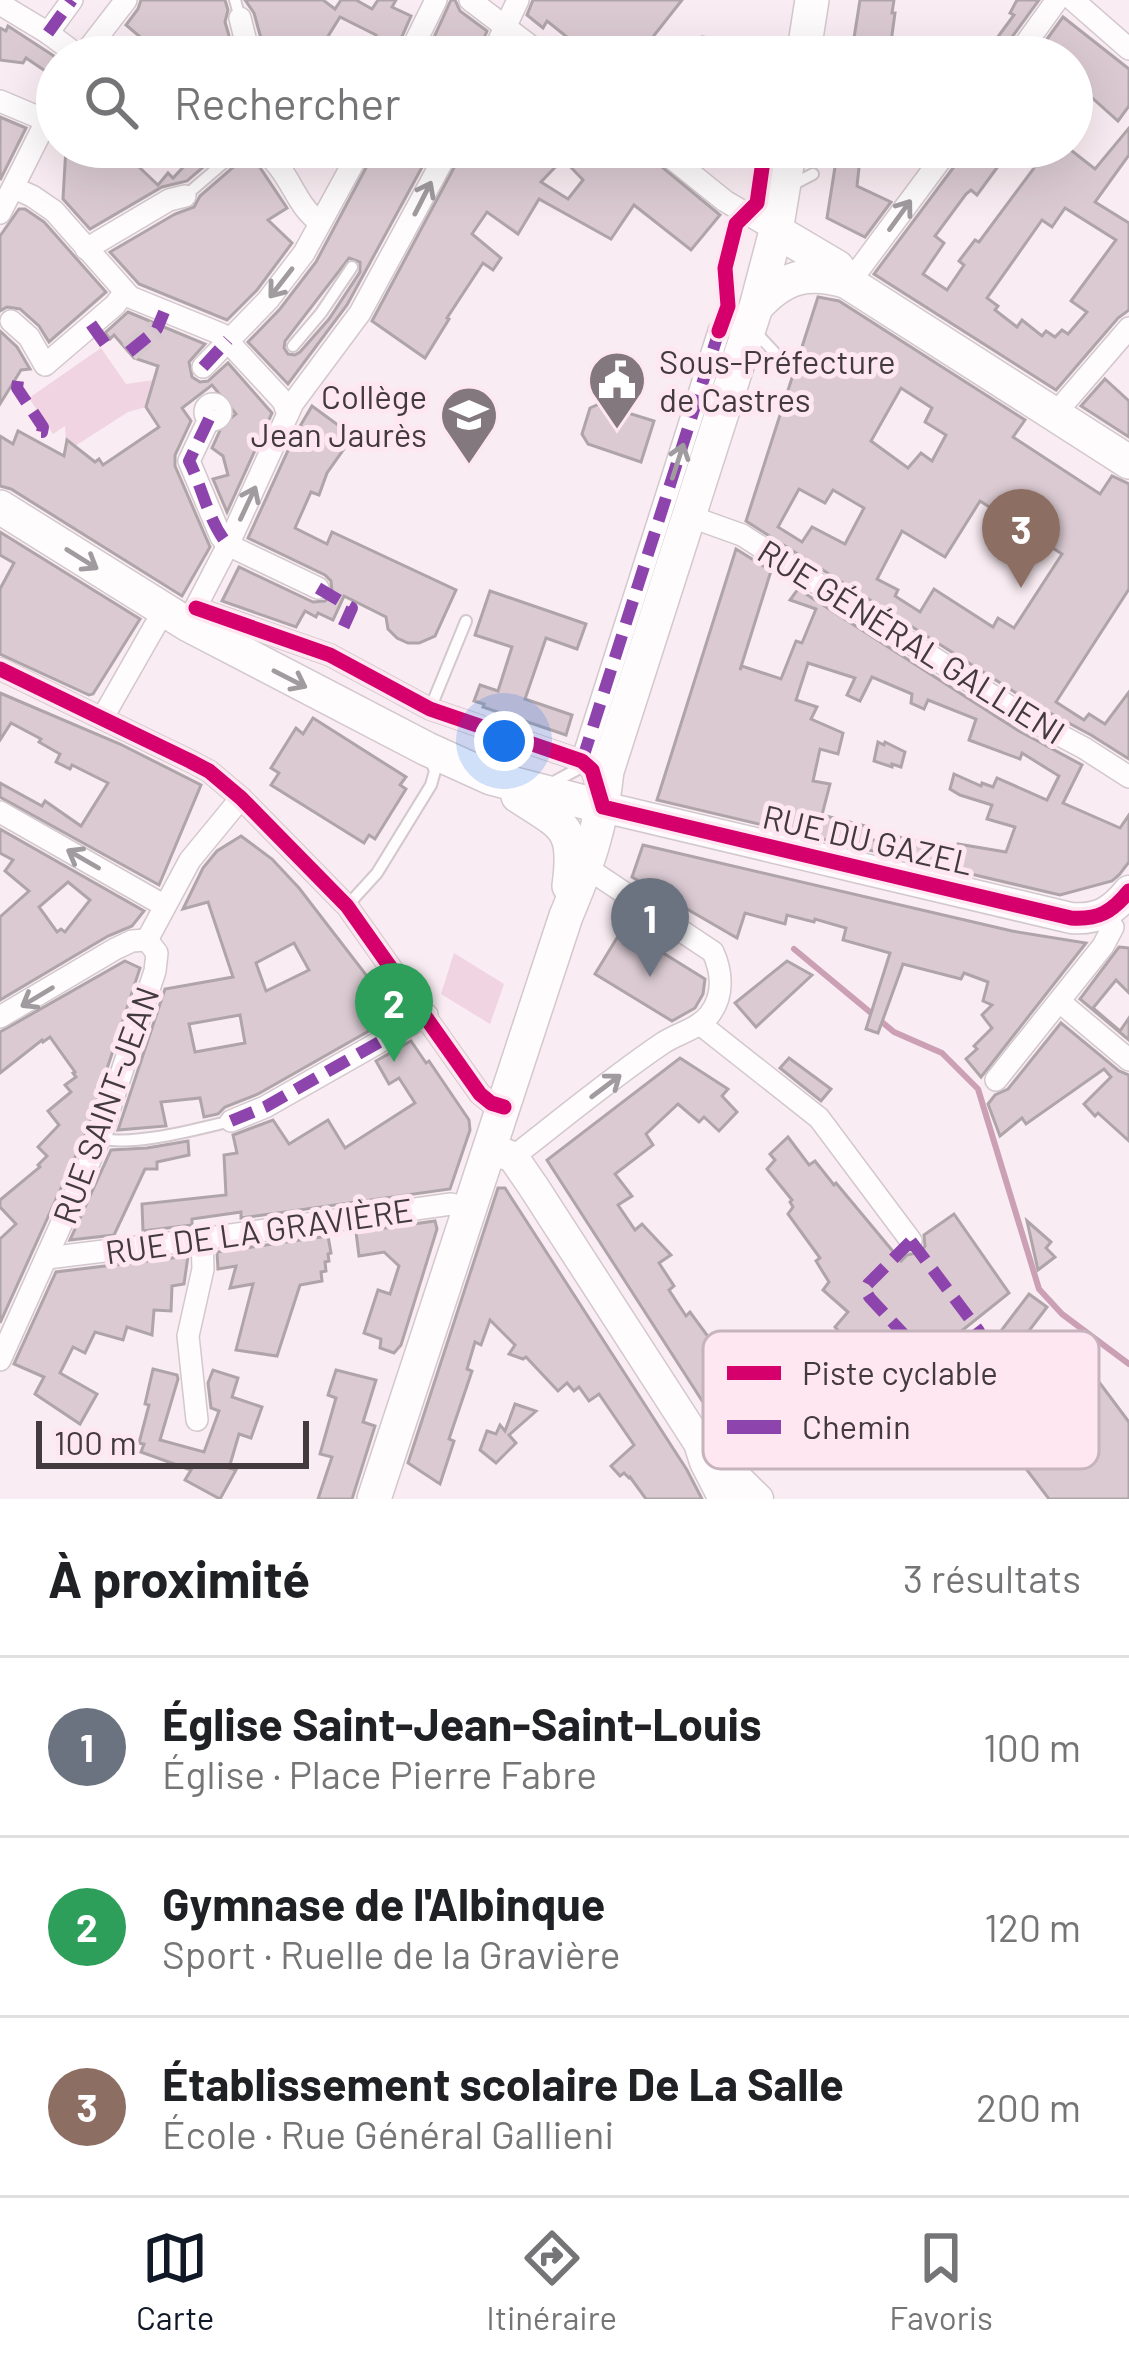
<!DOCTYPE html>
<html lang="fr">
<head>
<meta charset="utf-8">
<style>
	:root { --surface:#fff; --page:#f6f6f6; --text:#202124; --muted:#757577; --line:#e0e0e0; --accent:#111827 }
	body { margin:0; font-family:Barlow,sans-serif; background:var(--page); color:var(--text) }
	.scale { position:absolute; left:36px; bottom:30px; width:273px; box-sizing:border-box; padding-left:12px; border:6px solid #433a3e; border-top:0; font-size:33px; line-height:42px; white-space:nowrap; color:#433a3e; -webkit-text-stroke:9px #fee7f1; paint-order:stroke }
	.you { position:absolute; left:504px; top:741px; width:42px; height:42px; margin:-30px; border:9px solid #fff; border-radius:50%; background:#1a73e8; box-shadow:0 0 0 18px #1a73e833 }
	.badge { display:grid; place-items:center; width:78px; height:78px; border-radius:50%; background:var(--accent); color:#fff; font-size:39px; font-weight:700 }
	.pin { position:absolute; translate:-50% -99px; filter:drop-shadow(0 3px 6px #0008) }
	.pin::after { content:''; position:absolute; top:63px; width:42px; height:36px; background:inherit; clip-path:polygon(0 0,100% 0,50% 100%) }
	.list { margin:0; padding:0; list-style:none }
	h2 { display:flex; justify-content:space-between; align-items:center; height:156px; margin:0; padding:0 48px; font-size:51px }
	h2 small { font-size:39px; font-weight:400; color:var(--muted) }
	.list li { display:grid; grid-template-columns:78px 1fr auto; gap:36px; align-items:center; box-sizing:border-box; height:180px; padding:0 48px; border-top:3px solid var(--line) }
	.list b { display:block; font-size:45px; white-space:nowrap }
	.list p { margin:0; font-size:39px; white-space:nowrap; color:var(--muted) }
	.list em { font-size:39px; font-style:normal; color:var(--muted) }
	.icon { flex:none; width:66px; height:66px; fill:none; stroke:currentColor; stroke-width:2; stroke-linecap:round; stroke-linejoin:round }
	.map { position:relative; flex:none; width:1129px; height:1499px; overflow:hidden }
	.search { position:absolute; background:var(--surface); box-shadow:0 12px 48px #0002; left:36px; right:36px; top:36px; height:132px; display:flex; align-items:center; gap:30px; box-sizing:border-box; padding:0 42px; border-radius:66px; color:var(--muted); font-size:45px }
	.sheet { height:696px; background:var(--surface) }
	nav { display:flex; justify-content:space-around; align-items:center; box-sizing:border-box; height:168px; border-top:3px solid var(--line); background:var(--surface); font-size:33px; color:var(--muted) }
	nav a { display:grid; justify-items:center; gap:6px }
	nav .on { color:var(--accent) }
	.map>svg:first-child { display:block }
</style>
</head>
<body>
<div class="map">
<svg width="1129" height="1499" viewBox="0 0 1129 1499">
	<rect width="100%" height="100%" fill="#f9ecf2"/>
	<g fill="#f1d4e1">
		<path d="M101,348L126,384L154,380L146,407L128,412L75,446L66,443L65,426L53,434L29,398Z"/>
		<path d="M454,953L504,984L490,1024L441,994Z"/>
	</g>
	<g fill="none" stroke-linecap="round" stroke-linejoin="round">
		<path stroke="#cba0b4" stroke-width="6" d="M794,949L894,1032L942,1053L978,1089L1039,1289L1062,1314L1129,1364"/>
	</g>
	<g fill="#dbcad2" stroke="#afa5a9" stroke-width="3" fill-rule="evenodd">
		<path d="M141,0H225L228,10L225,22L232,46L238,57H204L187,43L176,57H132L145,41L126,25L138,9Z"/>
		<path d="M245,0H323L335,9L341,0H356L372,9L378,0H396L392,7L411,16L393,57H363L376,35L340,17L322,46L340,57H272L260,35L254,13Z"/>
		<path d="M451,0H455L460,11L487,31L476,57H425Z"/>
		<path d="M533,0H682L648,43L665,57H592L547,21L543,28L527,15Z"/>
		<path d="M860,0H894L892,13H895L889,57H851Z"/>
		<path d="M1017,0H1039L1004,48L1001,57H983L1014,15L1010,13Z"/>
		<path d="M1063,17L1129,69V106L1118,121L1090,96L1087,101L1072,89V57H1034Z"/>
		<path d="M8,26L57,58V79L26,58L23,63L0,60V28L6,31Z"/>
		<path d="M702,37L748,43L746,57H686Z"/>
		<path d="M0,117L26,128L0,180Z"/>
		<path d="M1129,128V155L1095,202L1129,223V310L1118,318L1056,390L874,274L962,156L965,147H999L994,155L1002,161L977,195L971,190L966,194L935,236L944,243L923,274L947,290L964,265L959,261L975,240L979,242L1040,160L1035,156L1042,147H1067L1095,169ZM1065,208L1116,240L1071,301L1087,312L1068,334L1062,330L1055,337L1046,331L1042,336L1022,320L1017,327L995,310L998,306L987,298L1042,220L1052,227Z"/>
		<path d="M66,147H111L112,159L137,161L139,167L158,185L168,173L173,178L202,147H227L187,181L162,187L90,229L63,199Z"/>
		<path d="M377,147H406L413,150L415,147H433L347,305L288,384L248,342L280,309L316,262ZM349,258L360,262V272L329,319L300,352L295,355L288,354L284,348L285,341Z"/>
		<path d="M465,147H638L720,215L691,250L634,205L611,239L539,199L518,234L487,212L472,234L501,258L493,270L483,263L447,318L449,319L425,358L372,321ZM563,159L583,180L568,199L541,182Z"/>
		<path d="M848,147L861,149L857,186L891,202L865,237L827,218L838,148Z"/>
		<path d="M246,156L255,160L287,208L268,220L292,243L257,290L227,320L139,284L110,252L175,214L194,207L200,196Z"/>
		<path d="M19,209H25L44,222L106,292L49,342L39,326L20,309L7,307L0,311V236Z"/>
		<path d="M818,297L839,301L1025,420L1013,437L1100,494L1112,476L1129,484V589L1056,702L1084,720L1089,714L1105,724L1129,692V759L1091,735L1035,705L746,521ZM901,388L932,408L925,422L946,435L932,461L921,453L908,468L871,441ZM799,489L825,503L833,490L864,508L845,544L812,527L802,542L778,527ZM980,501L1062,554L1014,628L998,618L993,627L934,589L920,612L895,596L898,590L877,579L902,531L945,557Z"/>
		<path d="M128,312L205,344L189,362L192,377L200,382L208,381L228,363L272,413L227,512L213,479L228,475L223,456L212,448L223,424L236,414L212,385L182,408L191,421L175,455V466L210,547L182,596L11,489L0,486V436L13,444L18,431L64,456L67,440L95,462L99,459L103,465L159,427L146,407L158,366L134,358L114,335L110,339L105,333Z"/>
		<path d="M0,331L17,347L30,369L21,370L0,404Z"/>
		<path d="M1105,379L1129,401V437L1081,406Z"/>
		<path d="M599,404L654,421L641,462L588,444L582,434L590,408Z"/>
		<path d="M312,406L353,436L327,473L319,495L311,492L295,528L327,544L332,532L456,590L435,636L419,643H408L397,638L388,629L386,617L344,596L333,620L318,613L316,617L305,611L296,627L222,601L239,567L313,602L325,601L332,593L331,581L325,575L248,538L296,433Z"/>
		<path d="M0,532L140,619L93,694L89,695L0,654V589L14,563L0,555Z"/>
		<path d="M736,549L771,571L740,670L742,666L781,679L796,641L802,643L816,609L790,600L798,589L1019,731L1082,765L1063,803L1120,828L1129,815V862L1119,875L1112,881L1060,895L657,800ZM808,663L855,678L847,695L860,701L872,677L912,694L911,703L924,709L928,700L976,719L969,740L1020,759L1022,753L1059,776L1047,800L997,778L993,787L982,783L981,786L954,774L950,789L960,795L992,805L987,819L1015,827L1006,852L958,844L957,847L947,845L946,848L899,837L897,845L869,839V827L822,815L830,784L813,781L820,749L838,754L843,733L811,719L817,707L796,700Z"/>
		<path d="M490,591L586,624L577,649L546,638L525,699L572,715L566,735L483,707L484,704L474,701L480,685L498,691L512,647L475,635Z"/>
		<path d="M0,693L120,744L201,785L159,885L0,797V783L42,806L45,801L81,826L108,783L72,765L70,769L56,762L60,754L39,742L41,739L11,723L0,740Z"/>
		<path d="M313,718L406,777L400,785L406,789L375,839L369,835L364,843L271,785L279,773L271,768L296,728L303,734Z"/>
		<path d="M878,742L884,745L885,742L905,752L901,767L892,764V767L874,761Z"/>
		<path d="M0,829L144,911L132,926L108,936L0,1000V917L29,891L5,871L13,860L0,853ZM68,882L90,900L65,932L61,929L57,932L39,907Z"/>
		<path d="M241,836L272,859L299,888L397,1015L258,1094L225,1107L218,1114L204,1117L200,1098L161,1102L166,1126L118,1130L165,989L233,977L208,902L183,909L203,868L217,851ZM294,943L309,970L266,991L256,963ZM240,1015L245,1043L195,1052L189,1024Z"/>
		<path d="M643,845L1012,931L1086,943L981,1077L966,1059L977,1049L974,1046L992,1028L982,1015L992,1005L983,1001L988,982L964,973L961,979L903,964L878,1033L866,1029L890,953L843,940L846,928L815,919L814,922L787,915L785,924L745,913L737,938L632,877Z"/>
		<path d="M623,928L705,979L703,994L695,1008L672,1021L595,974Z"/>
		<path d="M1119,947L1129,948V993L1116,980L1093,1008L1120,1031L1129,1018V1040L1080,999Z"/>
		<path d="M125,961L140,968L86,1133L0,1323V1239L16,1224L0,1207V1200L40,1167L38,1165L47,1156L38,1147L59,1125L48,1111L71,1092L65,1085L76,1077L73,1073L75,1072L50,1037L43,1042L42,1040L0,1073V1032Z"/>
		<path d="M787,961L812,975L756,1027L735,1003Z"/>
		<path d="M1061,1023L1119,1071L1129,1075V1141L1098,1113L1095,1116L1084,1104L1111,1077L1104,1069L1026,1124L1022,1118L1000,1136L988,1104L995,1095L1008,1089Z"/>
		<path d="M411,1041L426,1063L429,1061L469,1120L470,1130L450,1189L241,1218V1212L192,1219V1225L143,1231L142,1204L226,1195L224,1155L237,1153L233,1135L273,1120L289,1144L328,1120L345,1148L415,1103L399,1078L389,1084L376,1061Z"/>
		<path d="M680,1058L728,1089L722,1096L737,1112L719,1131L704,1117L699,1122L678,1104L646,1134L653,1145L615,1174L632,1196L618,1205L635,1230L642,1224L671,1255L659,1263L674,1286L669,1290L686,1316L690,1312L712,1342L718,1335L736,1352L741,1346L752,1356L742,1367L756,1379L748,1389L780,1419L775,1424L782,1430L752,1465L730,1444L547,1160Z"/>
		<path d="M789,1058L831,1089L821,1101L780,1068Z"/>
		<path d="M788,1137L809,1165L815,1161L834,1185L836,1183L901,1261L907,1255L921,1252L925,1246L924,1235L954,1214L1009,1293L934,1353L926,1345L895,1376L860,1341L852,1350L840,1339L843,1336L835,1327L848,1312L823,1290L829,1282L816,1261L820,1258L788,1214L793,1207L790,1202L792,1200L767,1169L775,1160L770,1154Z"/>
		<path d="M188,1141L189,1155L157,1162V1169H145L114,1235L70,1240L111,1150L147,1148Z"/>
		<path d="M498,1188H505L687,1470L702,1499H646L630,1477L629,1478L624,1473L620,1476L611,1466L634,1445L599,1394L589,1401L579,1387L574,1391L567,1383L558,1391L526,1357L523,1359L509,1354L515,1345L490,1320L481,1345L475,1342L467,1369L472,1371L449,1439L454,1441L440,1484L408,1463Z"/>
		<path d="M435,1221L437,1229L401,1345L394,1353L380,1348L381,1339L364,1333L378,1290L390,1294L399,1266L384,1252L359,1256L356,1232Z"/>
		<path d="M1027,1221L1051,1242L1046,1248L1055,1257L1038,1270Z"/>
		<path d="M328,1236L331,1253L328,1254L329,1261L325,1262L326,1271L321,1272L322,1281L300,1285L277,1356L236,1350L253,1284L230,1288L236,1266L218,1269L217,1252Z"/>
		<path d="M188,1256L184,1284L172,1286L171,1311L154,1310L152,1335L127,1327L123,1340L95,1332L85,1353L73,1347L60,1373L97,1394L80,1424L35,1394L44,1377L14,1364L56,1272Z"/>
		<path d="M1029,1294L1047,1307L1022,1340L1053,1361L1072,1346L1129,1422V1499H1049L976,1403L957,1389Z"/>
		<path d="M153,1369L177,1375L178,1379L160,1440L204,1452L219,1411L211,1408L208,1383L213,1370L238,1378L232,1397L262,1407L251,1438L239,1434L229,1468L236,1470L220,1499L185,1480L191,1470L141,1452L144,1444L139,1443L149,1405L145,1404Z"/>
		<path d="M336,1370L376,1380L363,1422L375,1426L352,1499H318L332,1457L320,1454L336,1398L328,1395Z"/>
		<path d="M515,1404L536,1411L509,1435L516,1443L496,1463L480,1450L487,1431L496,1434L500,1425L505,1431Z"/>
	</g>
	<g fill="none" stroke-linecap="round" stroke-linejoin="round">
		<path stroke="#d5c8ce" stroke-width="21" stroke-dasharray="21 10" stroke-linecap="butt" d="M129,352L157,329"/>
		<defs>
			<g id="lane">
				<path d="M235,0L240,18"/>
				<path d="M250,147L269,156"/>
				<path d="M765,147L757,203L771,223"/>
				<path d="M792,185L813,174"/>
				<path d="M185,196L242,147"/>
				<path d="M719,331L750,326L774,352"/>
				<path d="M293,346L321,313L352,267"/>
				<path d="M430,709L466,621"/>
				<path d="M552,783L576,770L582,761"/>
				<path d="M347,906L377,873L431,785L435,771L430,758"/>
				<path d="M100,1138C132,1147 197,1129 231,1121"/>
			</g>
			<g id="street">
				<path d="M470,0L545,57"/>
				<path d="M1073,0L1129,49"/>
				<path d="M0,4L48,33L80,57"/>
				<path d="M240,18L246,42L257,57"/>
				<path d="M48,33L72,0"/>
				<path d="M82,57L126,0"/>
				<path d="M408,57L436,0"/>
				<path d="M491,57L518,0"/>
				<path d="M1016,57L1057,0"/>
				<path d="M0,101L45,120"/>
				<path d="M658,147L725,201L776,231"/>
				<path d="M269,156C291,175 297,208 320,222"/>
				<path d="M14,188L32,196L54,211L130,297L221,334L283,401L288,414"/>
				<path d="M0,213L57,100"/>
				<path d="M86,249L169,200L185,196"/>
				<path d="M849,283L950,147"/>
				<path d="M11,321L29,337L45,365L115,305L124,293"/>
				<path d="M203,367L268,300L304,253L362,147"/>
				<circle cx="213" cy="412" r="8"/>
				<path d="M1054,415L1129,328"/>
				<path d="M209,419L189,461L221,537L228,545L318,588"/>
				<path d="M689,516L742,535L1027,718L1084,748L1129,777"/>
				<path d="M196,608L330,655L430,709L582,761L592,770L599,794"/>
				<path d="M187,624L228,545L293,403L360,313L450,147"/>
				<path d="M0,669L190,761L209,771L241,798L347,906L480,1094L491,1103L504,1107"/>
				<path d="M103,717L164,610"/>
				<path d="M582,761L719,331"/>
				<path d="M0,812L165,906"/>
				<path d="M147,940L190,860L241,798"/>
				<path d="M1060,1002L1129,1060"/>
				<path d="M0,1017L115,949L132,941L147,940"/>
				<path d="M700,1024L819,1118L911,1241"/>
				<path d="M996,1080L1103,946L1113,927"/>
				<path d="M231,1121L265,1107L427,1015"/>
				<path d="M513,1157C562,1119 611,1078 663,1043C678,1033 699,1029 710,1014C724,995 722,972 713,952L587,868"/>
				<path d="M47,1258L202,1239L451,1204L470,1209"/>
				<path d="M0,1360L100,1138L155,971L157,953L147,940"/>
				<path d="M197,1420L188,1336L203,1269L202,1239"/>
			</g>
			<g id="secondary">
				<path d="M603,807L1071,918C1098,920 1112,912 1129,891"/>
				<path d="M491,1149L513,1157L533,1186L699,1443L705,1462L724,1499"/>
				<path d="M709,1451L758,1499"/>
			</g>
			<g id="primary">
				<path d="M803,57L812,0"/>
				<path d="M776,231L837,267L849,283L1129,462"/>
				<path d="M756,307C784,276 808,270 848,282"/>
				<path d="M0,507L187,624L427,749L491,778L603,807"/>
				<path d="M518,796C564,826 577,826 569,886"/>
				<path d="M374,1499L566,916C588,864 601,827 607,771L756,307L776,231L790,147"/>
			</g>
		</defs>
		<use href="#lane" stroke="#d3c8cd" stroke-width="14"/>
		<use href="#street" stroke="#d3c8cd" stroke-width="24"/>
		<use href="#secondary" stroke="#d3c8cd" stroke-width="33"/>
		<use href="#primary" stroke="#d3c8cd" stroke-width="36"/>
		<use href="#lane" stroke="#fefcfd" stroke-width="10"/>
		<use href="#street" stroke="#fefcfd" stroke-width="21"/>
		<use href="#secondary" stroke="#fefcfd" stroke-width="30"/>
		<use href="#primary" stroke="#fefcfd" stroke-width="33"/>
		<g stroke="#8e44ad" stroke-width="12" stroke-dasharray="24 12" stroke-linecap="butt">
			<path d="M48,33L72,0"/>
			<path d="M91,324L106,345"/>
			<path d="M129,352L157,329L164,312"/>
			<path d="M203,367L228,340"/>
			<path d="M18,381L17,388L43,427L42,432H36"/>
			<path d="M209,419L189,461C203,489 208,521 228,545"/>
			<path d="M318,588L352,608L339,637"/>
			<path d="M582,761L719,331"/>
			<path d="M231,1121L265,1107L427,1015"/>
			<path d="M911,1241L979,1331C976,1349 955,1365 938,1371L870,1298L865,1290L868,1284Z"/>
			<path d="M898,1406L938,1371"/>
		</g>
		<defs>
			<g id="cycleway">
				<path d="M719,331L728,306L725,268L736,224L757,203L765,147"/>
				<path d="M196,608L330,655L430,709L582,761L592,770L603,807L1071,918C1098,920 1112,912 1129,891"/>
				<path d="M0,669L190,761L209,771L241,798L347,906L480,1094L491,1103L504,1107"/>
			</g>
		</defs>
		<use href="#cycleway" stroke="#fee7f1" stroke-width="22"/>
		<use href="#cycleway" stroke="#d6006c" stroke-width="15"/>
	</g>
	<defs><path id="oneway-shaft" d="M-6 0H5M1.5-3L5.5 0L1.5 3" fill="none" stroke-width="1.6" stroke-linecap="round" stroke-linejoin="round" transform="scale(3)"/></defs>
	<g stroke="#a09b9e">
		<use href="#oneway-shaft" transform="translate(423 198) rotate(-63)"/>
		<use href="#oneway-shaft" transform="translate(900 215) rotate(-54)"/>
		<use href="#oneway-shaft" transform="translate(281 283) rotate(128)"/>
		<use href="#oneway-shaft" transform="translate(678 461) rotate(-72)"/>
		<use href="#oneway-shaft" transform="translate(248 503) rotate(-65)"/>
		<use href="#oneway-shaft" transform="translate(82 559) rotate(32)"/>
		<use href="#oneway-shaft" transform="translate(290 679) rotate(27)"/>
		<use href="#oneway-shaft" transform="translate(83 859) rotate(-150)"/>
		<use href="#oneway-shaft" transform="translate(37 997) rotate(149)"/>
		<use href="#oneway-shaft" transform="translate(606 1086) rotate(-37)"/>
	</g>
	<defs>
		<symbol id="civic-pin" viewBox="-11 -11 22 30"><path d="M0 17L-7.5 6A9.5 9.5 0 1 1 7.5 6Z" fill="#83787d" stroke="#fee7f1"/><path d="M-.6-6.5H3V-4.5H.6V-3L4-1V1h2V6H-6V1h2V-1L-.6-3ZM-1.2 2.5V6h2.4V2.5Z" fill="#fff"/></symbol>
		<symbol id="school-pin" viewBox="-11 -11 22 30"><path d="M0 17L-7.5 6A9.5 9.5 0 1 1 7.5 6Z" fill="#83787d" stroke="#fee7f1"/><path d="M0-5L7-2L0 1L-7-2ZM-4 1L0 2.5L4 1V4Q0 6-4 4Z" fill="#fff"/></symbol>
	</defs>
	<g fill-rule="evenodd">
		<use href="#civic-pin" x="584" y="347" width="66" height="90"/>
		<use href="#school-pin" x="436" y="382" width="66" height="90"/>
	</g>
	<g text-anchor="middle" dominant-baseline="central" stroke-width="10" stroke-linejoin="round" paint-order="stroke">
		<g font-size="33" fill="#433a3e" stroke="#fee7f1" text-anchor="start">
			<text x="659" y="361">Sous-Préfecture<tspan x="659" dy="38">de Castres</tspan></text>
			<text x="427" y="396" text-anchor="end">Collège<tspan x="427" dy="38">Jean Jaurès</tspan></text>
		</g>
		<g font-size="33" fill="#433a3e" stroke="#fee7f1">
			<text transform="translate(912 641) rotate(32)">RUE GÉNÉRAL GALLIENI</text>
			<text transform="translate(868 839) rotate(13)">RUE DU GAZEL</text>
			<text transform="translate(105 1105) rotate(-70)">RUE SAINT-JEAN</text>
			<text transform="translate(259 1230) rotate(-8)">RUE DE LA GRAVIÈRE</text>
		</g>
	</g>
	<rect x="703" y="1331" width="396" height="138" rx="18" fill="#fee7f1" stroke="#c6b3bb" stroke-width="3"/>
	<rect x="727" y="1366" width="54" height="14" fill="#d6006c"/>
	<rect x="727" y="1420" width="54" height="14" fill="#8e44ad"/>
	<g font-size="33" fill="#433a3e">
		<text x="802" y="1385">Piste cyclable</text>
		<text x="802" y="1439">Chemin</text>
	</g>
</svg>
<div class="scale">100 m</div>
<div class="you"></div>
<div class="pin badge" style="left:650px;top:977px;background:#6b7280">1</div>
<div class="pin badge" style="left:394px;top:1062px;background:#2e9e5b">2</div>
<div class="pin badge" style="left:1021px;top:588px;background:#8d6e63">3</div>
<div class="search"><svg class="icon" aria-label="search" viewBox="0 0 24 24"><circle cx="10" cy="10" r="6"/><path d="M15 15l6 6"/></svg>Rechercher</div>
</div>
<section class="sheet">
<h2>À proximité<small>3 résultats</small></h2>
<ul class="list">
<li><span class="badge" style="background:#6b7280">1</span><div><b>Église Saint-Jean-Saint-Louis</b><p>Église · Place Pierre Fabre</p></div><em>100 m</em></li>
<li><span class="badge" style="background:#2e9e5b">2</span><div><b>Gymnase de l'Albinque</b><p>Sport · Ruelle de la Gravière</p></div><em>120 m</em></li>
<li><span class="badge" style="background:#8d6e63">3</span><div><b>Établissement scolaire De La Salle</b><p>École · Rue Général Gallieni</p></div><em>200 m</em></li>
</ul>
</section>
<nav>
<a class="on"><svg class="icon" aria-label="map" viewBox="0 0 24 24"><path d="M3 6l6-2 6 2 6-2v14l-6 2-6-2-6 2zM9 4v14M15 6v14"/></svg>Carte</a>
<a><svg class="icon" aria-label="directions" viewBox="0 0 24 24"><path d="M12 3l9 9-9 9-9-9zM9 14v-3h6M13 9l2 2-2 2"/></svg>Itinéraire</a>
<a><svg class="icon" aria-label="saved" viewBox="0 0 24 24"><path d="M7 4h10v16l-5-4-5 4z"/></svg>Favoris</a>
</nav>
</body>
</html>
